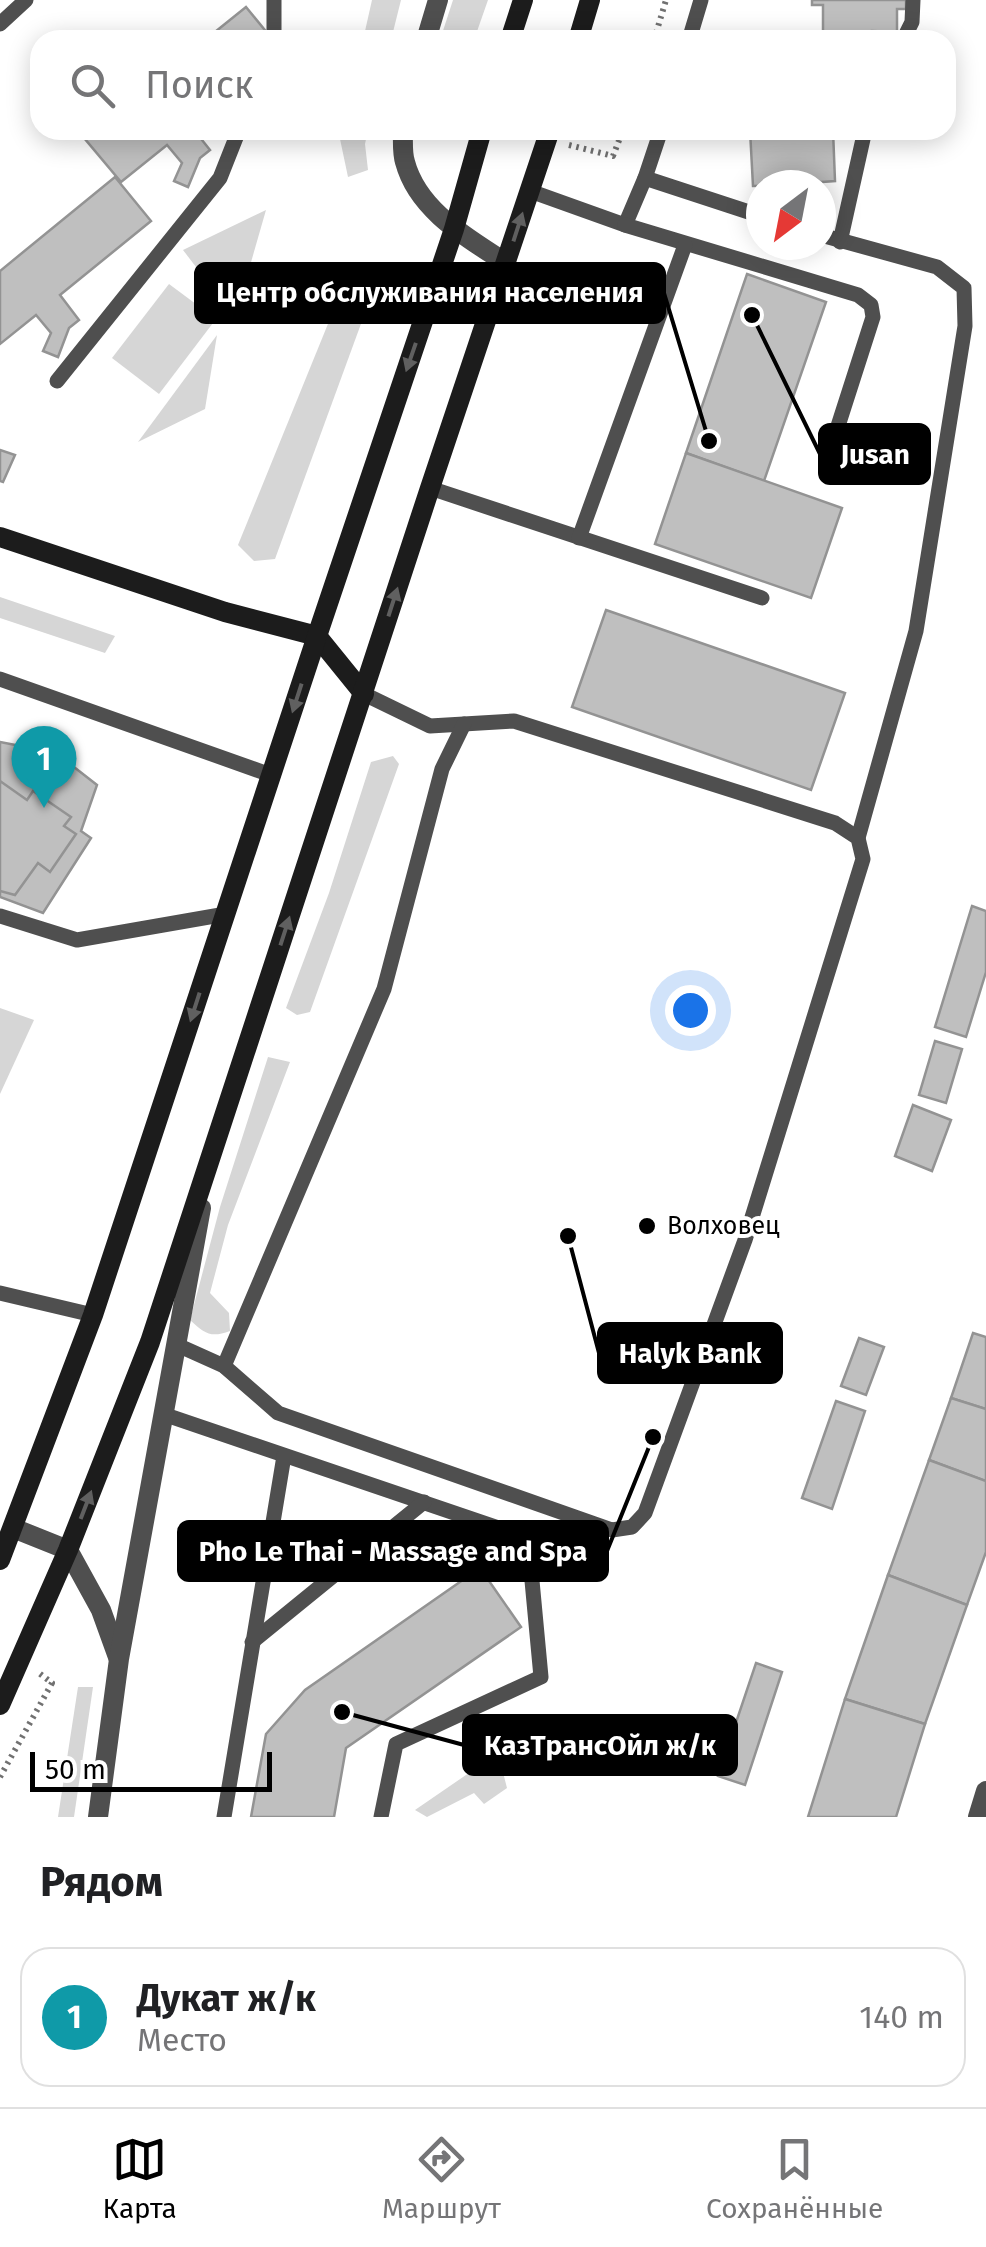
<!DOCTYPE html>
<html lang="ru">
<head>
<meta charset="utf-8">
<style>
	:root { --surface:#fff; --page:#f2f2f2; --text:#202124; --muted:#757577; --line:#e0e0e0; --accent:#000 }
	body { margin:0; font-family:"Fira Sans",sans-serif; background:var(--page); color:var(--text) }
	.compass { position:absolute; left:746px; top:170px; width:90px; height:90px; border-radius:50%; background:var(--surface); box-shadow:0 5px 25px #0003; rotate:212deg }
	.scale { position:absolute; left:30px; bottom:25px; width:242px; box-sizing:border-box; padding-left:10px; border:5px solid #000; border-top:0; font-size:28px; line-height:35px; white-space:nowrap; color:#000; -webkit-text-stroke:8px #fff; paint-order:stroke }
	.you { position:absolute; left:690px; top:1010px; width:35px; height:35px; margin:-25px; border:8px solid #fff; border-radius:50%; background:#1a73e8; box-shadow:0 0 0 15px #1a73e833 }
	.badge { display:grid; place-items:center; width:65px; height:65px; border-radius:50%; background:var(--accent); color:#fff; font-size:32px; font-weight:700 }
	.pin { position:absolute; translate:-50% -82px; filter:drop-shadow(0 2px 5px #0008) }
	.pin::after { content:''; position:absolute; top:52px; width:35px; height:30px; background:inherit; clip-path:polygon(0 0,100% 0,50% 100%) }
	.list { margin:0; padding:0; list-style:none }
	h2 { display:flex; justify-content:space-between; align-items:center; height:130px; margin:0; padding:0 40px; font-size:42px }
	h2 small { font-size:32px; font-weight:400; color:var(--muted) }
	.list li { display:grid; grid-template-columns:65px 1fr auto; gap:30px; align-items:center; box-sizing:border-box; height:140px; margin:0 20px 20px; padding:0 20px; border:2px solid var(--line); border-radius:30px }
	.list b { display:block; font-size:38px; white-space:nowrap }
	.list p { margin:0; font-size:32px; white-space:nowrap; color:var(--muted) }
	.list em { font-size:32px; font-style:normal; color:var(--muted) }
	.icon { flex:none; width:55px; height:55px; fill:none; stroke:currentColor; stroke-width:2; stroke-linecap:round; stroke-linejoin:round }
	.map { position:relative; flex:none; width:986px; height:1817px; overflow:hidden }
	.search { position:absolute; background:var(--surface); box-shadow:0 5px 25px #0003; left:30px; right:30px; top:30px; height:110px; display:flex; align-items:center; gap:25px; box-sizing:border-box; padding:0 35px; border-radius:30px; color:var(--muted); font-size:38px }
	.sheet { height:290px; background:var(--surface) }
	nav { display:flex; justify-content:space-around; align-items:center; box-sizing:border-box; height:140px; border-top:2px solid var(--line); background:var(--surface); font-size:28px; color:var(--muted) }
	nav a { display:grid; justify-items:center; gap:5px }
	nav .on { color:var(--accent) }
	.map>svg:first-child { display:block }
</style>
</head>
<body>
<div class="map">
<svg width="986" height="1817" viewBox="0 0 986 1817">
	<rect width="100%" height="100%" fill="#fff"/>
	<g fill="#d6d6d6">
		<path d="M372,0H401L391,40H363Z"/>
		<path d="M453,0H488L474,40H440Z"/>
		<path d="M342,130H368L365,144L368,170L348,177L340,139Z"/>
		<path d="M266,210L235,318L183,250Z"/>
		<path d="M377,280L275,559L254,561L238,545L345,282Z"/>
		<path d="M169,284L216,319L159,394L112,358Z"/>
		<path d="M217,335L205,409L138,442Z"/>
		<path d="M0,597L115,636L105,653L0,618Z"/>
		<path d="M393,756L399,764L310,1012L297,1015L286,1008L329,893L371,762Z"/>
		<path d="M0,1008L34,1020L0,1094Z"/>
		<path d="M268,1057L290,1062L228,1225L210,1293L229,1313L230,1331C211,1338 205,1334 190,1320L220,1207Z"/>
		<path d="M78,1687H93L74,1817H58Z"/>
		<path d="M498,1753L507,1788L484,1804L474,1793L427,1817L415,1810Z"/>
	</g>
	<g fill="#bfbfbf" stroke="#939393" stroke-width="2.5">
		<path d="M812,0H906V9H897V32L872,31V40L846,39V32L823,31V5H812Z"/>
		<path d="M246,7L273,40H205Z"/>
		<path d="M95,130H194L210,150L200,158L188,187L174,181L182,163L167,145L121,182L85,139Z"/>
		<path d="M750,130H833L835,181L808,183V185L753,186Z"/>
		<path d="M115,177L151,221L60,295L79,320L69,328L58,357L43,351L51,333L36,315L0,344V271Z"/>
		<path d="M747,274L826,302L764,481L686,453Z"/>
		<path d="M0,450L15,455L3,482L0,481Z"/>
		<path d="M686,453L842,508L811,598L655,544Z"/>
		<path d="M606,610L845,693L811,790L572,707Z"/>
		<path d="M0,742L56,753L97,785L81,831L91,838L43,913L0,897Z"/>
		<path d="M0,781L27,800L33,791L71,817L64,826L76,834L50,872L38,863L15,895L0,891Z"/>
		<path d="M972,906L986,911V972L966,1037L935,1027Z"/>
		<path d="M935,1041L962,1049L946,1103L919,1095Z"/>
		<path d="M913,1105L951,1120L932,1171L895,1156Z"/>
		<path d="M973,1333L986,1337V1409L951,1398Z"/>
		<path d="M859,1338L884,1347L866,1395L841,1386Z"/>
		<path d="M951,1398L986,1409V1481L929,1460Z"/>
		<path d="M836,1401L865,1411L832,1509L802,1498Z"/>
		<path d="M929,1460L986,1481V1552L967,1605L888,1575Z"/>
		<path d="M480,1568L521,1627L346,1748L334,1817H251L266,1734L305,1690Z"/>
		<path d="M888,1575L967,1605L925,1724L845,1699Z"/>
		<path d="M756,1663L782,1672L745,1785L718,1776Z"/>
		<path d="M845,1699L925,1724L896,1817H808Z"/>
	</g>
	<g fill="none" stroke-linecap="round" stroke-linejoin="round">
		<g stroke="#717171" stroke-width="6" stroke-dasharray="2.5 5" stroke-linecap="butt">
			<path d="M654,40L666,0"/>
			<path d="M569,145L613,156L623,130"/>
			<path d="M0,1777L52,1683L39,1673"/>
		</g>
		<g stroke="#4f4f4f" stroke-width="15">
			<path d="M0,24L26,0"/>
			<path d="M274,40V0"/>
			<path d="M689,40L701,0"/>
			<path d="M903,40L912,22L913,0"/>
			<path d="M645,178L761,216"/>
			<path d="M530,191L625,225L645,178L661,130"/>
			<path d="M625,225L858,295L871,305L873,317L838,426"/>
			<path d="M821,235L937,267L964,288L965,326L916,631L858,838"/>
			<path d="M840,242L865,130"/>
			<path d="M57,381L220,178L239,130"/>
			<path d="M430,488L762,598"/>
			<path d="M579,538L685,245"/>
			<path d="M0,679L271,775"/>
			<path d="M0,916L77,940L226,914"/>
			<path d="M0,1293L93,1315"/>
			<path d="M175,1344L224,1366L278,1413L612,1530L632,1527L645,1513L745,1240L863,859L858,838L835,823L514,721L430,726L364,694"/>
			<path d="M224,1366L384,989L442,769L464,724"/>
			<path d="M163,1414L528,1538L541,1677L396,1744L381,1817"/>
			<path d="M252,1642L424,1502"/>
			<path d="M224,1817L284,1456"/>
		</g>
		<g stroke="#4f4f4f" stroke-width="20">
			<path d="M426,40L438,0"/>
			<path d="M403,130C403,140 402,153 405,162C418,211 468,238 506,263"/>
			<path d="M978,1817L986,1791"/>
		</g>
		<g stroke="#4f4f4f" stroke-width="20">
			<path d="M13,1528L68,1550L101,1610L118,1657"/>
			<path d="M98,1817L119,1659L201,1208"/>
		</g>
		<g stroke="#1c1c1c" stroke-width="20">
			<path d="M510,40L523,0"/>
			<path d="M578,40L590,0"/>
			<path d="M0,537L225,612L317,636L364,694"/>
			<path d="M0,1560L93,1315L317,636L454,229L482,130"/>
			<path d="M0,1705L68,1550L150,1342L430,488L550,130"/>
		</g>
	</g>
	<defs><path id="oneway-solid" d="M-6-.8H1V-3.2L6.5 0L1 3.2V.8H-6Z" transform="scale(2.5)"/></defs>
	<g fill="#606060">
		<use href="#oneway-solid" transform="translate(518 227) rotate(-72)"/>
		<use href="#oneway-solid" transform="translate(411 357) rotate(109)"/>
		<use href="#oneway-solid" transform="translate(393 602) rotate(-72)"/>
		<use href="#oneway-solid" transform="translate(297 698) rotate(108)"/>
		<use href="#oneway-solid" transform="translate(285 931) rotate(-72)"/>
		<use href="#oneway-solid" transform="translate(195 1007) rotate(108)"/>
		<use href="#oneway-solid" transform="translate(86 1505) rotate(-69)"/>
	</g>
	<circle fill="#000" stroke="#fff" stroke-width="4" cx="647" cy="1226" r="10"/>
	<g text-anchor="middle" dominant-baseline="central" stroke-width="8" stroke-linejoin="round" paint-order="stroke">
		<g font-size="25" fill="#000" stroke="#fff" text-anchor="start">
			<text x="667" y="1226">Волховец</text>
		</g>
	</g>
	<path fill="none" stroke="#000" stroke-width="4" d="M709 441L664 293M752 315L820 454M568 1236L599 1353M653 1437L607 1551M342 1712L464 1745"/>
	<g fill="#000" stroke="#fff" stroke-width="4">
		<circle cx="709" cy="441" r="10"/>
		<circle cx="752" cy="315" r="10"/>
		<circle cx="568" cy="1236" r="10"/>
		<circle cx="653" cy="1437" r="10"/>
		<circle cx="342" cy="1712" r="10"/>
	</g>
	<g fill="#000" stroke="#000" stroke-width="4">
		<rect x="196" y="264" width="468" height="58" rx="10"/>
		<rect x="820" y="425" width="109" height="58" rx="10"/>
		<rect x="599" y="1324" width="182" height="58" rx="10"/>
		<rect x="179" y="1522" width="428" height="58" rx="10"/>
		<rect x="464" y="1716" width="272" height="58" rx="10"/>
	</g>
	<g font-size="28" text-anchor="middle" font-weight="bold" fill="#fff">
		<text x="430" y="302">Центр обслуживания населения</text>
		<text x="875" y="464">Jusan</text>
		<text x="690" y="1363">Halyk Bank</text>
		<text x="393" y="1561">Pho Le Thai - Massage and Spa</text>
		<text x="600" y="1755">КазТрансОйл ж/к</text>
	</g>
</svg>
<svg class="compass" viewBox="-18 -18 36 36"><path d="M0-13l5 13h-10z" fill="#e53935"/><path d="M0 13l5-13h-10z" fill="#757577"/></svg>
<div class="scale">50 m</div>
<div class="you"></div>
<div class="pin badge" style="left:44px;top:808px;background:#0f9aa8">1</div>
<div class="search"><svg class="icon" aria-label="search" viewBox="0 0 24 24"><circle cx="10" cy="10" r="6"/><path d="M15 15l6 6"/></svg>Поиск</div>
</div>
<section class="sheet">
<h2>Рядом<small></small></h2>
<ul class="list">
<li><span class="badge" style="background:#0f9aa8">1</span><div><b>Дукат ж/к</b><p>Место</p></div><em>140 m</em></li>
</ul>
</section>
<nav>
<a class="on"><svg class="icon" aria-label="map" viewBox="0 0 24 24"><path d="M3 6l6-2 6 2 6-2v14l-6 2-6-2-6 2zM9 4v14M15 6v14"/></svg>Карта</a>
<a><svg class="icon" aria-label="directions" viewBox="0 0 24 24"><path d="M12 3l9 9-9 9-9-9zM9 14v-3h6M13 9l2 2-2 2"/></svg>Маршрут</a>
<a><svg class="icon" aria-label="saved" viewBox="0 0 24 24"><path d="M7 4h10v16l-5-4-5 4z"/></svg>Сохранённые</a>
</nav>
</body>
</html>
